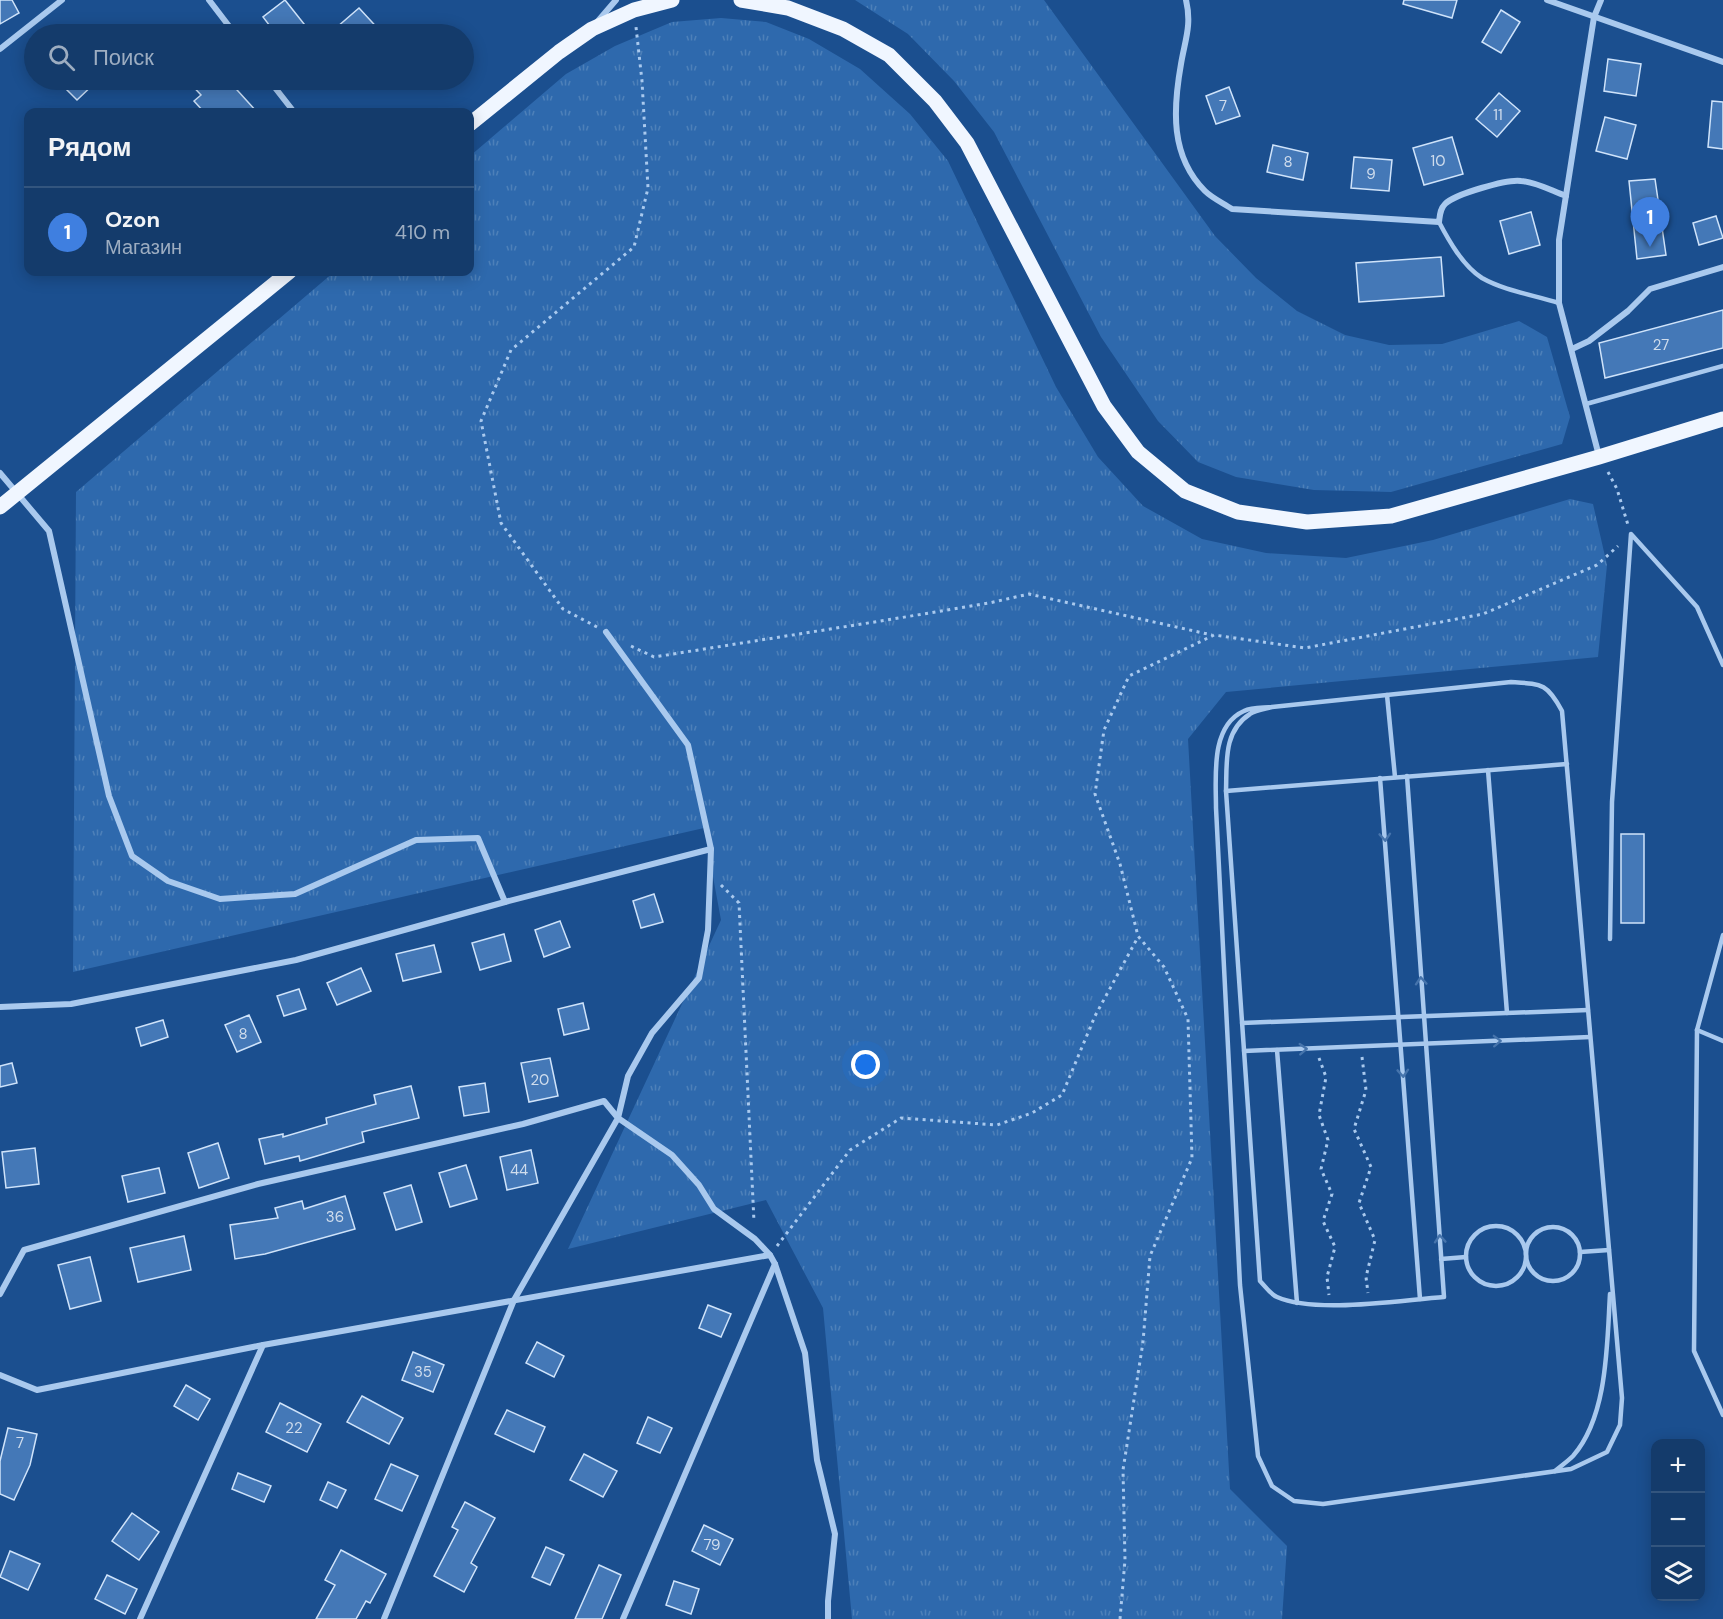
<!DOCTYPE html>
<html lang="ru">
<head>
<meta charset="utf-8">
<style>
	:root { --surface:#143b6b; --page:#1d4271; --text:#f1f3f6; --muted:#9dadc1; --line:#33557e; --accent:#ffd166 }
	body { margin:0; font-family:"DM Sans",sans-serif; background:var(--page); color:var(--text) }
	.controls { position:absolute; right:18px; bottom:18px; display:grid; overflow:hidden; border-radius:12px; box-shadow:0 3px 15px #0003 }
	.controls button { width:54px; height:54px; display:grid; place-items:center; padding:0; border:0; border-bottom:2px solid var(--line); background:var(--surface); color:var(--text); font:30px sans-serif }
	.you { position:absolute; left:866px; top:1065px; width:21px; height:21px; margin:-15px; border:4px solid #fff; border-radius:50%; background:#1a73e8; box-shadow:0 0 0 9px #1a73e833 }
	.badge { display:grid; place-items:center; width:39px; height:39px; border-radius:50%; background:var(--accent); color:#fff; font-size:20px; font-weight:700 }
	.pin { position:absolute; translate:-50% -50px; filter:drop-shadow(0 2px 3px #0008) }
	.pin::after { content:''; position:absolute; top:32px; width:21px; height:18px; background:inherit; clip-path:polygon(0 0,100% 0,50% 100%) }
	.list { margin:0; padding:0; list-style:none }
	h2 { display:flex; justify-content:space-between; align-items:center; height:78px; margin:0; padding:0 24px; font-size:26px }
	h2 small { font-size:20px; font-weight:400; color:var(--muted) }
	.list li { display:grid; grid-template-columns:39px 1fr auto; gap:18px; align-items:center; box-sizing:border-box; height:90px; padding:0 24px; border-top:2px solid var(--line) }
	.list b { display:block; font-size:22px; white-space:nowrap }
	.list p { margin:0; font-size:20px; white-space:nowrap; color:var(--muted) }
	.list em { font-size:20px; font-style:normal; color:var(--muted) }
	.icon { flex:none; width:33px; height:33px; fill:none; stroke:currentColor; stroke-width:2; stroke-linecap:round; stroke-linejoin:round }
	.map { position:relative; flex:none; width:1723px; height:1619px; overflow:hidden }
	.search { position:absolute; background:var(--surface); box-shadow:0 3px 15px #0003; left:24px; top:24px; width:450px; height:66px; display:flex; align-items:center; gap:15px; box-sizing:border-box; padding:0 21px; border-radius:33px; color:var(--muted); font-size:22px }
	.panel { position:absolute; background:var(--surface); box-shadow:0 3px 15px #0003; left:24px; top:108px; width:450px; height:168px; border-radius:12px }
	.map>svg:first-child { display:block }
</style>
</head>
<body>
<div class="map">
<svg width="1723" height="1619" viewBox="0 0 1723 1619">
	<defs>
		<pattern id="grass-tufts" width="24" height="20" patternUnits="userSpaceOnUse" patternTransform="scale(1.5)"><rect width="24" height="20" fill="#2e69ad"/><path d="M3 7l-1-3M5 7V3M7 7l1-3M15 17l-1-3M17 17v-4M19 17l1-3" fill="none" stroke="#4d80b9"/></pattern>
	</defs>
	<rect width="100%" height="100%" fill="#1b4f8f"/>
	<g fill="url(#grass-tufts)">
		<path d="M855,0H1044L1215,236L1256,278L1297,311L1345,335L1389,345L1442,344L1519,321L1547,337L1570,417L1562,444L1391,492L1314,490L1236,477L1198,462L1158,421L1101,337L994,132L954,81L908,34Z"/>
		<path d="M721,18L766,22L809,39L860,69L910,114L948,161L1056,387L1098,457L1143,506L1202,539L1266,553L1346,558L1433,540L1570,499L1593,504L1607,565L1598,657L1226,692L1188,739L1230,1489L1287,1546L1282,1619H852L823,1308L766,1200L568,1249L721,920L704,828L73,972L76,492L334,272H470V156L566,74L615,46L672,22Z"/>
	</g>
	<g fill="#4478b7" stroke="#cfe3fa" stroke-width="1.5">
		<path d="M0,0H12L19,13L0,24Z"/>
		<path d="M285,0L312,34H276L263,17Z"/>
		<path d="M1404,0H1457L1452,18L1403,4Z"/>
		<path d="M359,8L383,34H329Z"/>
		<path d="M1501,10L1520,22L1501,53L1482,42Z"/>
		<path d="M1608,59L1641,64L1636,96L1604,91Z"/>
		<path d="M57,80H98L77,100Z"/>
		<path d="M187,80H228L257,112H204L194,101L201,95Z"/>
		<path d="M1229,87L1240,116L1216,124L1206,96Z"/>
		<path d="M1499,93L1520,111L1497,137L1476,119Z"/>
		<path d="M1712,101L1723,102V149L1708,147Z"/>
		<path d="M1605,117L1636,125L1627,159L1596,151Z"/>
		<path d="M1452,137L1463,174L1424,185L1413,148Z"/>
		<path d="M1273,145L1308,153L1303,180L1267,172Z"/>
		<path d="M1354,157L1392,160L1389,191L1351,188Z"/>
		<path d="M1655,179L1666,255L1637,259L1629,181Z"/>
		<path d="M1531,212L1540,245L1509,254L1500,221Z"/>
		<path d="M1716,216L1723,238L1699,245L1693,223Z"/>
		<path d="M1441,257L1444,296L1359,302L1356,263Z"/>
		<path d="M1723,310V348L1605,378L1599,343Z"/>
		<rect x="1621" y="834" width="23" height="89"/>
		<path d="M654,894L663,922L641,928L633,901Z"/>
		<path d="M560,921L570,947L544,957L535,930Z"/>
		<path d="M504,934L511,961L480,970L472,943Z"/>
		<path d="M434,945L441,972L403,981L396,954Z"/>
		<path d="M361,968L371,991L337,1005L327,983Z"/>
		<path d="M299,989L306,1009L284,1016L277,996Z"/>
		<path d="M583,1003L589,1029L564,1035L558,1009Z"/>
		<path d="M249,1015L261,1042L237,1052L225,1025Z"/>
		<path d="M163,1020L168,1037L141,1046L136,1028Z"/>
		<path d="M550,1058L558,1096L529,1102L521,1063Z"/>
		<path d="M12,1063L17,1083L0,1087V1066Z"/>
		<path d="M485,1083L489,1112L464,1116L459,1087Z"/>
		<path d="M411,1086L419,1118L362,1132L364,1142L300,1161L299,1156L265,1164L259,1139L283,1134V1137L327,1124L326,1118L376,1104L374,1095Z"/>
		<path d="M218,1143L229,1178L199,1188L188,1153Z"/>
		<path d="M35,1148L39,1184L6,1188L2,1152Z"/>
		<path d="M531,1150L538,1183L507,1190L500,1157Z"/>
		<path d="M466,1165L477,1199L450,1207L439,1173Z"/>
		<path d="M159,1168L165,1193L128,1202L122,1176Z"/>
		<path d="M411,1185L422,1222L396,1230L384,1193Z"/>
		<path d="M345,1196L355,1229L265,1254L235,1259L230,1225L278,1218L275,1208L302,1201L304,1209Z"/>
		<path d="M184,1236L191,1270L138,1282L130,1248Z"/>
		<path d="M90,1257L101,1301L70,1309L58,1265Z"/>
		<path d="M708,1305L731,1314L721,1337L699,1328Z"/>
		<path d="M537,1342L564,1356L554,1377L526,1363Z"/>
		<path d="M413,1352L444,1365L433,1392L402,1380Z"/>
		<path d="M186,1385L210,1399L198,1420L174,1406Z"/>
		<path d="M362,1396L403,1418L389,1444L347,1422Z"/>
		<path d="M280,1403L321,1424L307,1452L266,1432Z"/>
		<path d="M507,1410L545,1427L534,1452L495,1434Z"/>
		<path d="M648,1417L672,1428L660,1453L637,1443Z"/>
		<path d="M8,1428L37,1434L30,1465L14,1500L0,1494V1461Z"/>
		<path d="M584,1454L617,1471L603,1497L570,1480Z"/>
		<path d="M391,1464L418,1476L402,1511L375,1499Z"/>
		<path d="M238,1473L271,1486L264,1502L232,1489Z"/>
		<path d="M328,1482L346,1490L337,1508L320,1500Z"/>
		<path d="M465,1502L495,1518L471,1563L477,1567L464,1592L434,1576L458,1530L452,1527Z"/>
		<path d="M132,1513L159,1532L139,1560L112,1541Z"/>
		<path d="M704,1525L733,1539L720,1565L692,1551Z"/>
		<path d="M546,1547L564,1555L550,1585L532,1577Z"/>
		<path d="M341,1550L386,1574L370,1603L366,1601L356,1619H316L335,1585L325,1580Z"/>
		<path d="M10,1551L40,1564L28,1590L0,1577Z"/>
		<path d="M599,1565L621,1575L602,1619H575Z"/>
		<path d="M107,1575L137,1589L125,1614L95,1599Z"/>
		<path d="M674,1581L699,1589L691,1614L666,1605Z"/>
	</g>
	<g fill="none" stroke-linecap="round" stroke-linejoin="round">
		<g stroke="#a9c9ee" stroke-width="3" stroke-dasharray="3 4.5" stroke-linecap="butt">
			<path d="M1608,472L1617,489L1628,525"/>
			<path d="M597,627L563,609L501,523L481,421L511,350L634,247L648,188L642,81L636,27"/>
			<path d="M631,646L654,657L887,620L989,603L1029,594L1212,635"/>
			<path d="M721,885L739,903L754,1222"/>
			<path d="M1362,1057L1366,1090L1354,1129L1371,1167L1359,1203L1375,1240L1366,1277L1368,1293"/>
			<path d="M1319,1058L1326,1077L1319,1115L1328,1140L1321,1169L1332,1194L1323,1221L1335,1247L1327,1277L1329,1295"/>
			<path d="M777,1246L850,1150L901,1118L997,1125L1032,1113L1062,1095L1095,1016L1138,937"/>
			<path d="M1120,1619L1125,1560L1123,1470L1143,1342L1150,1256L1192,1158L1188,1019L1164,967L1138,936L1120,864L1095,794L1104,730L1129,676L1214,635L1305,648L1483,614L1597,565L1618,546"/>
		</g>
		<g stroke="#a9c9ee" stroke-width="4.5">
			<path d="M1439,222C1449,241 1463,266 1482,278C1505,291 1534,295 1559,303"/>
			<path d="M1586,404L1723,366"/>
			<path d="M1387,695L1395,777"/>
			<path d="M1272,707C1263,708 1252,707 1244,711C1210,726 1216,777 1216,808L1240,1285L1258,1456L1272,1486L1294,1501L1323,1504L1571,1469L1607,1452L1620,1425L1622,1398L1562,711C1547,683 1542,684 1511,682L1272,707C1265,709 1256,710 1250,714C1223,731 1227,763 1226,791L1260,1281C1265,1286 1270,1294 1277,1297C1316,1314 1400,1300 1444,1297L1407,776"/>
			<path d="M1488,770L1507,1013"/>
			<path d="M1380,778L1420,1299"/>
			<path d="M1226,791L1567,764"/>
			<path d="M1723,935L1697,1030L1694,1351L1723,1415"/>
			<path d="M1610,939L1612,802L1631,534L1697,607L1723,665"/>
			<path d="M1242,1023L1588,1010"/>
			<path d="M1697,1030L1723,1041"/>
			<path d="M1277,1050L1297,1303"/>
			<path d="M1244,1051L1590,1037"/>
			<circle cx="1496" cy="1256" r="30"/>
			<circle cx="1553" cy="1254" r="27"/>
			<path d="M1580,1252L1609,1250"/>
			<path d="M1441,1259L1466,1257"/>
			<path d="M1555,1471C1561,1466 1568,1461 1573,1456C1608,1416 1607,1343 1610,1294"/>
		</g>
		<g stroke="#a9c9ee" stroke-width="6">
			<path d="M209,0L235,34"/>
			<path d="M1186,0C1192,25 1185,40 1181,64C1173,109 1170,156 1205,191C1212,198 1223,203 1232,209L1439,222C1440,215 1440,209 1445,204C1455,194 1507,179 1521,181C1536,182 1552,191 1566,196"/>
			<path d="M1547,0L1723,62"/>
			<path d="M598,21L616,0"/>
			<path d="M0,49L62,0"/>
			<path d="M269,80L294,112"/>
			<path d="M1572,349L1589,341L1628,311L1650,289L1723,267"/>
			<path d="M1599,456L1559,303V240L1594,17L1601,0"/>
			<path d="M0,473L49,531L109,796L132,856L168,881L220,899L295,894L416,840L478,838L505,902"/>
			<path d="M606,632L688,745L711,849L708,930L699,978L652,1033L628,1076L618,1118L672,1155L699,1185L714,1209L755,1239L770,1255L775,1264L805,1353L817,1460L835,1534L828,1601V1619"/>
			<path d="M0,1007L71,1004L296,960L505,902L711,849"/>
			<path d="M0,1294L24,1250L258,1184L523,1124L604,1101L618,1118L514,1300L384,1619"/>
			<path d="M0,1375L37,1390L263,1345L770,1255"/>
			<path d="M140,1619L263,1345"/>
			<path d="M623,1619L775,1264"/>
		</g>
		<g stroke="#f0f6ff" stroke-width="15">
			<path d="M741,0L788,8L843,29L889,55L935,101L967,143L1104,406L1138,452L1185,491L1238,512L1307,522L1391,516L1599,457L1723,419"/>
			<path d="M470,124L559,52L592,29L634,10L672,0"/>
			<path d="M0,507L289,272"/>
		</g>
	</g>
	<defs><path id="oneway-chevron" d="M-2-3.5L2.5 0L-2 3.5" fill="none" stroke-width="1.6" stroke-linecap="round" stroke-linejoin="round" transform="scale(1.5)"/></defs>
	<g stroke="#4674ac">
		<use href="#oneway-chevron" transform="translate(1385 837) rotate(86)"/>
		<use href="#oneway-chevron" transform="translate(1421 981) rotate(-94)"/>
		<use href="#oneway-chevron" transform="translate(1497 1041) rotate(-2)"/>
		<use href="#oneway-chevron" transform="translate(1303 1049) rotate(-3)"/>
		<use href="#oneway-chevron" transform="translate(1403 1073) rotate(86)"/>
		<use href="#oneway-chevron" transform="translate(1440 1239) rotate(-94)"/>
	</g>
	<g text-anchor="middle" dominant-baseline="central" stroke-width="5" stroke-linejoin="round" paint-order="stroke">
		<g font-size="15" fill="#d0dded">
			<text x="1223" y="106">7</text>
			<text x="1498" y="115">11</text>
			<text x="1438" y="161">10</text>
			<text x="1288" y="162">8</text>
			<text x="1371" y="174">9</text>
			<text x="1661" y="345">27</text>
			<text x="243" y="1034">8</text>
			<text x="540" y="1080">20</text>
			<text x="519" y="1170">44</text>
			<text x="335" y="1217">36</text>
			<text x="423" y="1372">35</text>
			<text x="294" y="1428">22</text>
			<text x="20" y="1443">7</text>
			<text x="712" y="1545">79</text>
		</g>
	</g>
</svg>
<div class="controls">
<button>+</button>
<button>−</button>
<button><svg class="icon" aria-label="layers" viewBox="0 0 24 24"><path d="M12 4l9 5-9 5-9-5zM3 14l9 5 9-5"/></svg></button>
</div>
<div class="you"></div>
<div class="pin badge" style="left:1650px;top:247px;background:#3f7fe0">1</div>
<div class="search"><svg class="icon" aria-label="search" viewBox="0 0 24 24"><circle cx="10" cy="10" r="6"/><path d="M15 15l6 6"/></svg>Поиск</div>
<section class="panel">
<h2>Рядом<small></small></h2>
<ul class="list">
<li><span class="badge" style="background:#3f7fe0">1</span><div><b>Ozon</b><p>Магазин</p></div><em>410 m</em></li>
</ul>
</section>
</div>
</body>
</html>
